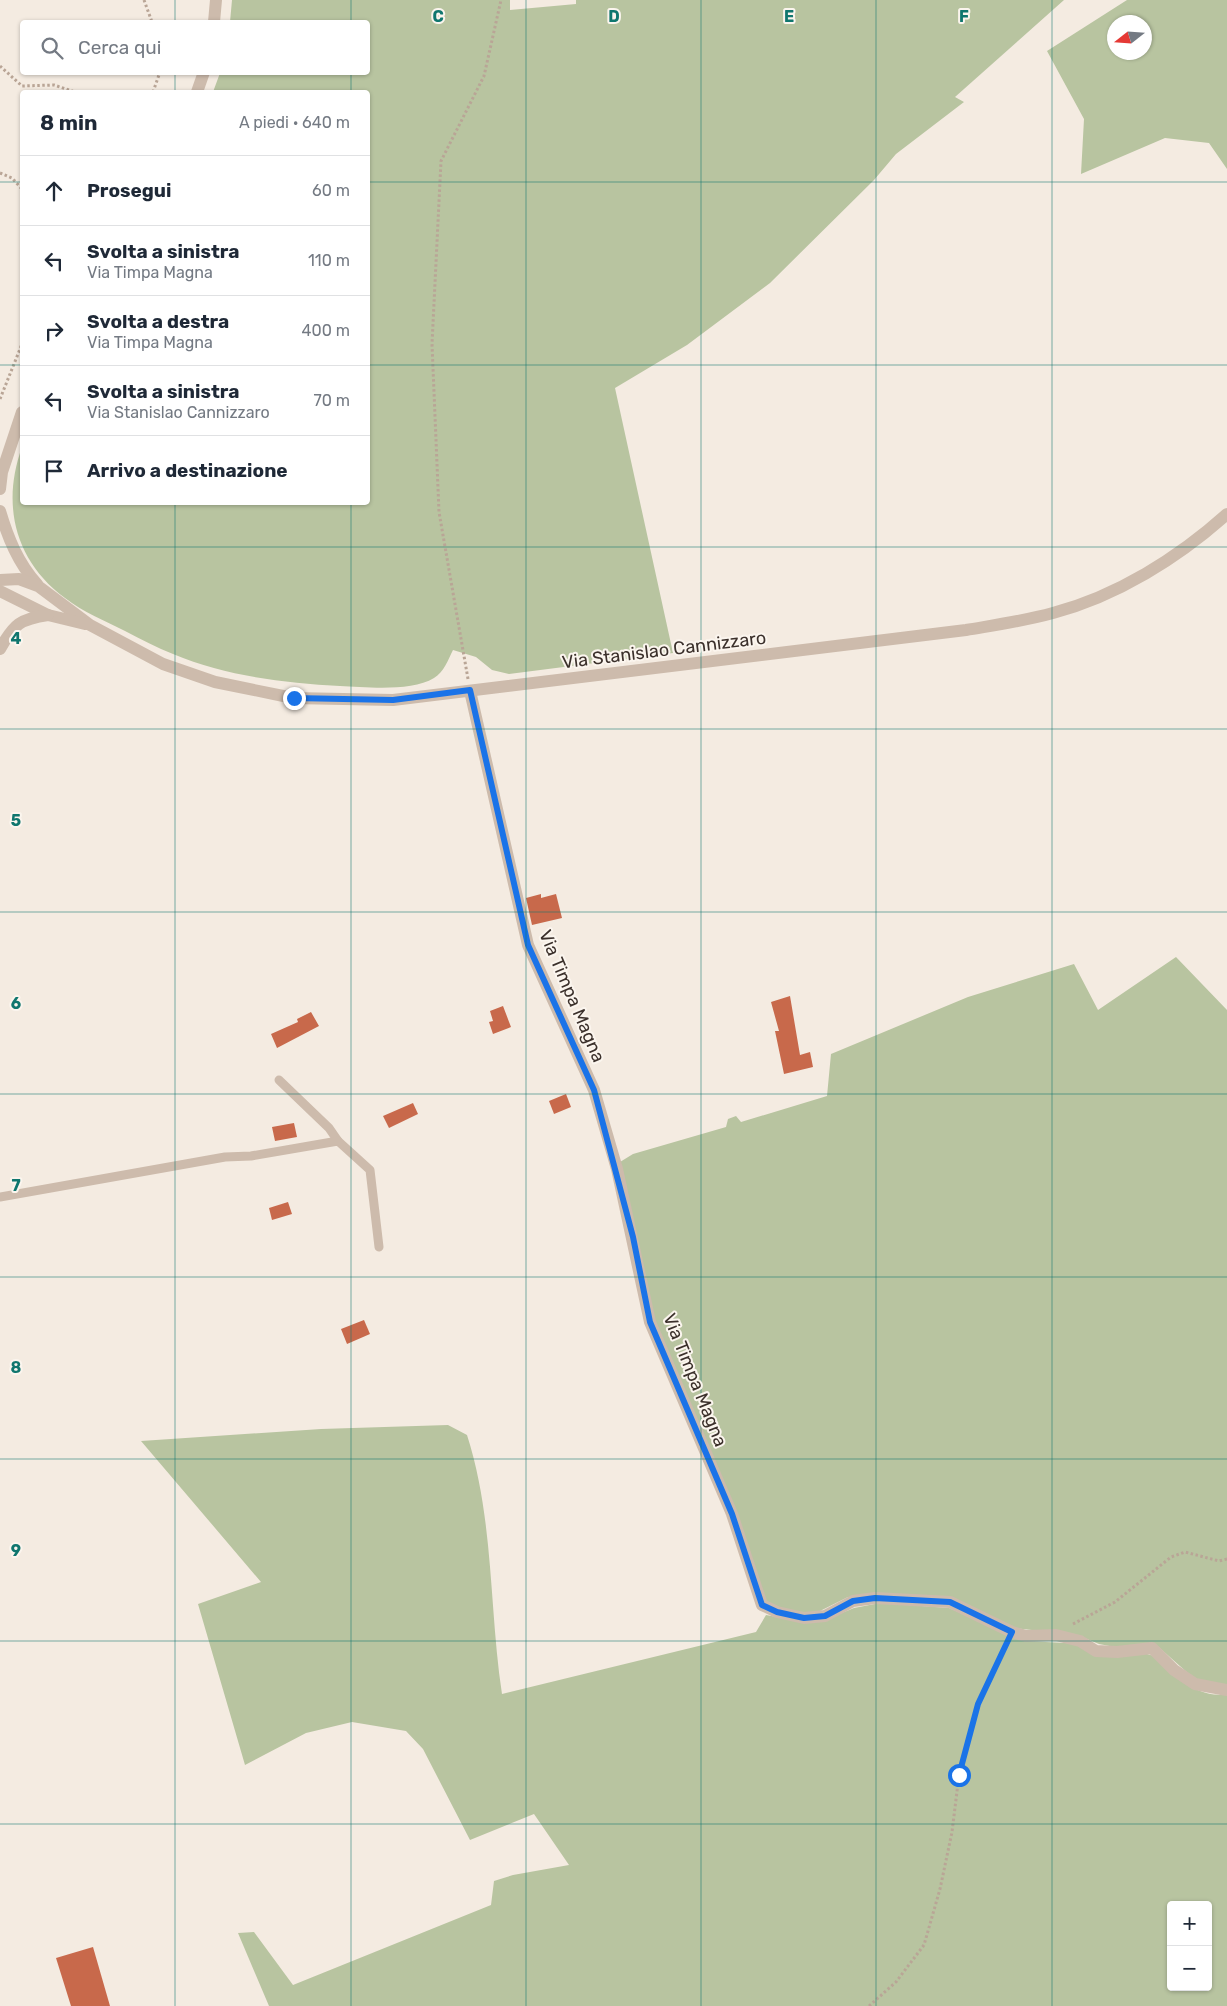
<!DOCTYPE html>
<html lang="it">
<head>
<meta charset="utf-8">
<style>
	:root { --surface:#fff; --page:#f6f6f7; --text:#1f2937; --muted:#747a83; --line:#e0e1e3 }
	body { margin:0; font-family:Rubik,sans-serif; background:var(--page); color:var(--text) }
	.controls { position:absolute; right:15px; bottom:15px; display:grid; overflow:hidden; border-radius:5px; box-shadow:0 1px 4px #0004 }
	.controls button { width:45px; height:45px; display:grid; place-items:center; padding:0; border:0; border-bottom:1px solid var(--line); background:var(--surface); color:var(--text); font:25px sans-serif }
	.compass { position:absolute; left:1107px; top:15px; width:45px; height:45px; border-radius:50%; background:var(--surface); box-shadow:0 1px 4px #0004; rotate:253deg }
	.stop { position:absolute; width:15px; height:15px; margin:-11px; border:4px solid #1a73e8; border-radius:50%; background:#fff }
	.stop.end { background:#1a73e8; border-color:#fff; box-shadow:0 1px 5px #0008 }
	.list { margin:0; padding:0; list-style:none }
	h2 { display:flex; justify-content:space-between; align-items:center; height:65px; margin:0; padding:0 20px; font-size:21px }
	h2 small { font-size:16px; font-weight:400; color:var(--muted) }
	.list li { display:grid; grid-template-columns:32px 1fr auto; gap:15px; align-items:center; box-sizing:border-box; height:70px; padding:0 20px; border-top:1px solid var(--line) }
	.list b { display:block; font-size:19px; white-space:nowrap }
	.list p { margin:0; font-size:16px; white-space:nowrap; color:var(--muted) }
	.list em { font-size:16px; font-style:normal; color:var(--muted) }
	.icon { flex:none; width:28px; height:28px; fill:none; stroke:currentColor; stroke-width:2; stroke-linecap:round; stroke-linejoin:round }
	.map { position:relative; flex:none; width:1227px; height:2006px; overflow:hidden }
	.search { position:absolute; background:var(--surface); box-shadow:0 1px 4px #0004; left:20px; top:20px; width:350px; height:55px; display:flex; align-items:center; gap:12px; box-sizing:border-box; padding:0 18px; border-radius:5px; color:var(--muted); font-size:19px }
	.panel { position:absolute; background:var(--surface); box-shadow:0 1px 4px #0004; left:20px; top:90px; width:350px; height:415px; border-radius:5px }
	.map>svg:first-child { display:block }
</style>
</head>
<body>
<div class="map">
<svg width="1227" height="2006" viewBox="0 0 1227 2006">
	<rect width="100%" height="100%" fill="#f4ebe1"/>
	<g fill="#b8c4a0" fill-rule="evenodd">
		<path d="M232,0H510V10L576,4V0H1064L955,97L964,102L896,154L874,180L770,283L687,345L615,388L673,653L509,674L492,670L476,657L453,650C448,660 444,672 434,678C411,692 366,687 340,686C283,683 226,676 173,654C157,648 141,639 125,631C105,621 83,612 65,598C15,561 1,505 22,447V502H368V92H213L220,73L368,72V22H230Z"/>
		<path d="M1127,0H1227V169L1209,143L1165,138L1081,174L1084,119L1047,51ZM1144,22V52H1114V22Z"/>
		<path d="M1176,957L1227,1010V1685L1202,1682L1190,1675L1154,1643L1115,1647L1099,1644L1077,1635L1013,1628L950,1597H848L820,1611L805,1614L777,1608L763,1599L654,1320L620,1162L633,1154L726,1127L728,1119L736,1116L741,1122L827,1096L831,1054L968,997L1074,964L1098,1010Z"/>
		<path d="M448,1425L467,1435C494,1519 489,1608 502,1694L756,1632L766,1615L804,1622L827,1619L854,1608L880,1603L949,1608L1025,1641L1066,1643L1147,1654L1154,1656C1176,1675 1196,1699 1227,1694V2006H269L238,1933L254,1932L293,1985L491,1905L494,1881L513,1875L569,1865L534,1814L470,1840L423,1749L406,1731L352,1722L306,1733L245,1765L198,1604L261,1582L141,1441L321,1429ZM1171,1905H1208V1987H1171Z"/>
	</g>
	<g fill="#c8694b">
		<path d="M541,894V898L556,894L562,918L532,925L526,898Z"/>
		<path d="M790,996L800,1055L810,1052L813,1067L784,1074L775,1031H779L771,1002Z"/>
		<path d="M503,1006L511,1027L493,1034L489,1022L493,1021L490,1011Z"/>
		<path d="M311,1012L319,1026L277,1048L271,1034L298,1022L297,1019Z"/>
		<path d="M566,1094L571,1107L554,1114L549,1101Z"/>
		<path d="M413,1103L418,1114L389,1128L383,1116Z"/>
		<path d="M294,1123L297,1137L275,1141L272,1127Z"/>
		<path d="M288,1202L292,1214L272,1220L269,1208Z"/>
		<path d="M364,1320L370,1334L347,1344L341,1329Z"/>
		<path d="M93,1947L110,2006H71L56,1958Z"/>
	</g>
	<g fill="none" stroke-linecap="round" stroke-linejoin="round">
		<g stroke="#b9a596" stroke-width="3" stroke-dasharray="2.5 2.5" stroke-linecap="butt">
			<path d="M144,0L152,22"/>
			<path d="M0,66L22,86L54,85L75,92"/>
			<path d="M153,92L160,72"/>
			<path d="M0,173L12,178L22,189"/>
			<path d="M0,399L22,344"/>
			<path d="M468,679L439,512L432,344L441,161L484,76L501,0"/>
			<path d="M1073,1624L1115,1602L1171,1557L1185,1552L1219,1561L1227,1559"/>
			<path d="M869,2006L896,1982L924,1945L940,1889L952,1832L959,1775L979,1704L1007,1644"/>
		</g>
		<g stroke="#cdbbac" stroke-width="9">
			<path d="M279,1080L329,1128L338,1141"/>
			<path d="M0,1197L225,1157L251,1156L338,1141L370,1170L379,1247"/>
		</g>
		<path stroke="#cdbbac" stroke-width="12" d="M470,691L528,945L594,1090L617,1169L650,1322L732,1514L762,1605L777,1612L804,1618L825,1616L853,1601L875,1598L950,1602L1012,1632L1026,1636L1056,1635L1080,1641L1096,1651L1117,1652L1152,1648L1174,1670L1195,1684L1227,1690"/>
		<g stroke="#cdbbac" stroke-width="12">
			<path d="M214,22L216,0"/>
			<path d="M197,92L204,72"/>
			<path d="M0,489L2,472L22,412"/>
			<path d="M0,511C8,538 18,563 37,584"/>
			<path d="M0,580L19,579L38,586L90,625L163,664L215,682L293,698L393,700L966,630C995,625 1024,621 1053,613C1117,596 1178,558 1227,514"/>
			<path d="M0,591L48,615L85,624"/>
			<path d="M0,649C14,624 20,619 48,615"/>
		</g>
	</g>
	<g fill="none" stroke-linecap="round" stroke-linejoin="round">
		<path stroke="#1a73e8" stroke-width="6" d="M294,698L393,700L470,690L528,945L594,1090L633,1237L650,1322L732,1514L762,1605L777,1612L804,1618L825,1616L853,1601L875,1598L950,1602L1012,1632L978,1704L959,1775"/>
	</g>
	<path fill="none" stroke="#0f766e" stroke-width="1" stroke-opacity="0.55" d="M175,0V22M351,0V22M526,0V2006M701,0V2006M876,0V2006M1052,0V2006M175,72V92M351,72V92M0,182H22M368,182H1227M0,365H22M368,365H1227M175,502V2006M351,502V2006M0,547H1227M0,729H1227M0,912H1227M0,1094H1227M0,1277H1227M0,1459H1227M0,1641H1227M0,1824H1227"/>
	<g text-anchor="middle" dominant-baseline="central" stroke-width="4" stroke-linejoin="round" paint-order="stroke">
		<g font-size="18" fill="#3b302b" stroke="#fbf5ee">
			<text transform="translate(664 650) rotate(-7)">Via Stanislao Cannizzaro</text>
			<text transform="translate(572 996) rotate(67)">Via Timpa Magna</text>
			<text transform="translate(695 1380) rotate(68)">Via Timpa Magna</text>
		</g>
	</g>
	<g font-size="16" text-anchor="middle" font-weight="bold" fill="#0f766e" stroke="#fbf5ee" stroke-width="4" stroke-linejoin="round" paint-order="stroke">
		<text x="438" y="22">C</text>
		<text x="614" y="22">D</text>
		<text x="789" y="22">E</text>
		<text x="964" y="22">F</text>
		<text x="16" y="644">4</text>
		<text x="16" y="826">5</text>
		<text x="16" y="1009">6</text>
		<text x="16" y="1191">7</text>
		<text x="16" y="1373">8</text>
		<text x="16" y="1556">9</text>
	</g>
</svg>
<div class="controls">
<button>+</button>
<button>−</button>
</div>
<svg class="compass" viewBox="-18 -18 36 36"><path d="M0-13l5 13h-10z" fill="#e53935"/><path d="M0 13l5-13h-10z" fill="#747a83"/></svg>
<div class="stop" style="left:959px;top:1775px"></div>
<div class="stop end" style="left:294px;top:698px"></div>
<div class="search"><svg class="icon" aria-label="search" viewBox="0 0 24 24"><circle cx="10" cy="10" r="6"/><path d="M15 15l6 6"/></svg>Cerca qui</div>
<section class="panel">
<h2>8 min<small>A piedi · 640 m</small></h2>
<ul class="list">
<li><svg class="icon" aria-label="ahead" viewBox="0 0 24 24"><path d="M12 20V5M6 11l6-6 6 6"/></svg><div><b>Prosegui</b></div><em>60 m</em></li>
<li><svg class="icon" aria-label="left" viewBox="0 0 24 24"><path d="M17 20v-9H6M10 6l-5 5 5 5"/></svg><div><b>Svolta a sinistra</b><p>Via Timpa Magna</p></div><em>110 m</em></li>
<li><svg class="icon" aria-label="right" viewBox="0 0 24 24"><path d="M7 20v-9h11M14 6l5 5-5 5"/></svg><div><b>Svolta a destra</b><p>Via Timpa Magna</p></div><em>400 m</em></li>
<li><svg class="icon" aria-label="left" viewBox="0 0 24 24"><path d="M17 20v-9H6M10 6l-5 5 5 5"/></svg><div><b>Svolta a sinistra</b><p>Via Stanislao Cannizzaro</p></div><em>70 m</em></li>
<li><svg class="icon" aria-label="arrive" viewBox="0 0 24 24"><path d="M6 21V4h12l-3 4 3 4H6"/></svg><div><b>Arrivo a destinazione</b></div></li>
</ul>
</section>
</div>
</body>
</html>
